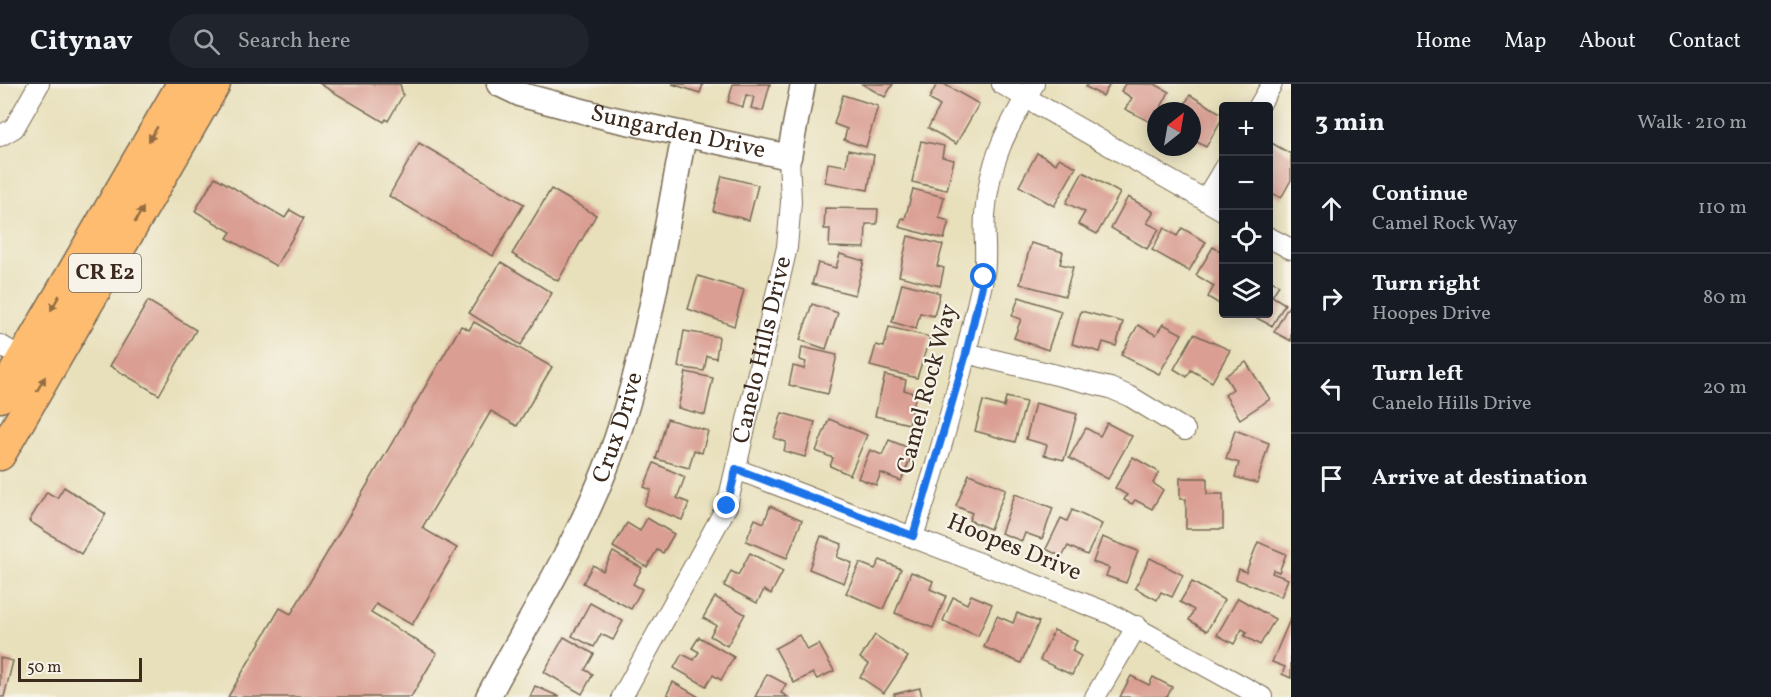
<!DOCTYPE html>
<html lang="en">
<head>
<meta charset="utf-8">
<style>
	:root { --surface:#171b24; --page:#20242c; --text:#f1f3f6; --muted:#9ea1a6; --line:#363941 }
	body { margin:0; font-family:Vollkorn,serif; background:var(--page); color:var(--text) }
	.controls { position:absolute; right:18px; top:18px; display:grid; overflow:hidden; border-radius:6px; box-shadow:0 3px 15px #0003 }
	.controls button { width:54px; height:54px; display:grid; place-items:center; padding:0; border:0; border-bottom:2px solid var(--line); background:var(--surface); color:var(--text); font:30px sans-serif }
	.compass { position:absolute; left:1147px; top:18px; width:54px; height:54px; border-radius:50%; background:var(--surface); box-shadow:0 3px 15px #0003; rotate:31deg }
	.scale { position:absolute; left:18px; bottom:15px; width:124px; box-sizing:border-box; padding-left:6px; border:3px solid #3b2a1e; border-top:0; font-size:16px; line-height:21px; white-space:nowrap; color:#3b2a1e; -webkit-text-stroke:4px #f7f3e8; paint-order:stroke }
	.stop { position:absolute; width:18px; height:18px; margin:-14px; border:4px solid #1a73e8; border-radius:50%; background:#fff }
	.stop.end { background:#1a73e8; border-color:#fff; box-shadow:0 2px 6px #0008 }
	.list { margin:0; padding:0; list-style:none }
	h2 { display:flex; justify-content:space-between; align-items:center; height:78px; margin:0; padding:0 24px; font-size:26px }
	h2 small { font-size:20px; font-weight:400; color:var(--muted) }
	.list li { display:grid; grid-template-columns:39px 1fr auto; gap:18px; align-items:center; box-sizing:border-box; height:90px; padding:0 24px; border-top:2px solid var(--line) }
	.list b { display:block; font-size:22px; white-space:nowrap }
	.list p { margin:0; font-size:20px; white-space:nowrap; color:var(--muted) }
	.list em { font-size:20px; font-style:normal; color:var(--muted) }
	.icon { flex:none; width:33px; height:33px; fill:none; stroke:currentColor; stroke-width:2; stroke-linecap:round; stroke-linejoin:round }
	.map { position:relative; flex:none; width:1291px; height:613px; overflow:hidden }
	header { display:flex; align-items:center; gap:36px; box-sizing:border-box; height:84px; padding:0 30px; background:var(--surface); border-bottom:2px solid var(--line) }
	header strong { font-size:28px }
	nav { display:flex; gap:33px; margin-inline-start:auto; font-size:21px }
	.search { width:420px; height:54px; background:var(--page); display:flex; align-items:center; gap:15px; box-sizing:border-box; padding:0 21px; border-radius:33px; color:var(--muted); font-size:22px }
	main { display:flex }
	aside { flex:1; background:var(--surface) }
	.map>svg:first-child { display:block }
</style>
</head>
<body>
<header>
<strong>Citynav</strong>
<div class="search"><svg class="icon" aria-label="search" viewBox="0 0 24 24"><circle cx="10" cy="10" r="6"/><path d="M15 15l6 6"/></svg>Search here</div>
<nav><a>Home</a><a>Map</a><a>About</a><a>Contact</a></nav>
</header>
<main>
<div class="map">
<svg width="1291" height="613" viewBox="0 0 1291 613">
	<rect width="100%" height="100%" fill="#f7f3e8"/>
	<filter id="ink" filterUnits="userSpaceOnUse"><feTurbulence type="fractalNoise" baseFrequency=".0167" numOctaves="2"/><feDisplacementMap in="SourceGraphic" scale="12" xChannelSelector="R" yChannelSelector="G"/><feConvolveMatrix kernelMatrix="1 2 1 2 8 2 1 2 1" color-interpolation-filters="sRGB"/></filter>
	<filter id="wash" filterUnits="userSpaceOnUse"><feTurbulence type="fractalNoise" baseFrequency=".008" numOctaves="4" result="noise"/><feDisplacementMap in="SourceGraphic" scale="24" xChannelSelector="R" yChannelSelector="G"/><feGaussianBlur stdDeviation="1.35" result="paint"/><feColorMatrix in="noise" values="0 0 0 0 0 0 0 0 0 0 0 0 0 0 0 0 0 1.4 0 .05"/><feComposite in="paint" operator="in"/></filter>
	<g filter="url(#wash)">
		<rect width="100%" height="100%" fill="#e8e0bb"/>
		<g id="blocks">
			<g fill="#da9e93">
				<path d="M320,0H400L403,11L388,37L386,35L384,38Z"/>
				<path d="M672,0H703L700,9Z"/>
				<path d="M733,0H770L763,27L751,24L754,13L746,11L743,23L728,18Z"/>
				<path d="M862,0H893L885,13Z"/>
				<path d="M937,0H944L979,20L956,60L928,44L940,22L929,15Z"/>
				<path d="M1088,0H1110L1103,12L1086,3Z"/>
				<path d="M1125,0H1155L1169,8L1159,27H1156L1152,39L1125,25L1132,14L1121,7Z"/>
				<path d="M843,11L878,22L866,63L844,56L847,45L834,40Z"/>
				<path d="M1190,11L1224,31L1206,63L1192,55V27H1181Z"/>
				<path d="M921,57L944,62L942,73L954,76L947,106L912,98Z"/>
				<path d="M1268,57L1291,70V96L1281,114L1268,107Z"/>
				<path d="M419,59L524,120L493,172L389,112Z"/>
				<path d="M848,66L874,71L868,106L825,98L828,79L846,82Z"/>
				<path d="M1037,69L1056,80L1059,74L1076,83L1054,122L1019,102Z"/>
				<path d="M1083,88L1120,109L1097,150L1078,140L1085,128L1066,119Z"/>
				<path d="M722,92L758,101L749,136L713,127Z"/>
				<path d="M215,93L285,134L290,126L304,134L276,182L227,154L231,148L195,127Z"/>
				<path d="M551,105L596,131L558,197L512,170Z"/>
				<path d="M913,105L944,113L939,134L949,137L944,155L899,143L902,134L905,135Z"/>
				<path d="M1128,113L1154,128L1147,139L1159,145L1147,165L1111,144Z"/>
				<path d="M825,124L878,125L877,140H866L865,164L829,163L830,145H824Z"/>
				<path d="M1164,144L1177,152L1182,144L1206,158L1189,187L1152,166Z"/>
				<path d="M908,152L943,161L937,182L944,184L940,202L899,192Z"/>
				<path d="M1031,159L1063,168L1060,180L1073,183L1065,212L1020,200Z"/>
				<path d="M1213,163L1224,169V223L1208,213L1214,202L1196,191Z"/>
				<path d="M840,170L864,177L855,211L812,200L818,179L836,184Z"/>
				<path d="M501,178L552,209L521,261L469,229Z"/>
				<path d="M698,192L744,206L734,242L688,225Z"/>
				<path d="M1268,195L1279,201L1272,212L1285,220L1272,242L1249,230H1268Z"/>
				<path d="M902,199L940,209L934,232L920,229L916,245L892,238Z"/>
				<path d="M1019,213L1061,227L1048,266L1014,254L1021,235L1012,232Z"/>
				<path d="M148,217L196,246L159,311L110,282Z"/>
				<path d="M1291,218V257L1274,248Z"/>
				<path d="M812,220L838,229L826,265L800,256Z"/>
				<path d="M1081,227L1123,238L1116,262L1103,258L1100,268L1072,260Z"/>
				<path d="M474,238L552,283L517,342L491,327L422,444L457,464L412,541L376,520L371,529L437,569L411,613H228L280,524L291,530L461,242L469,246Z"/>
				<path d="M1163,240L1182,250L1159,290L1121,271L1138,241L1156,251Z"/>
				<path d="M889,243L930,253L917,294L870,282L876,261L884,263Z"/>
				<path d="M684,247L719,253L716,274L707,272L704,287L678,283Z"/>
				<path d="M1194,250L1230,266L1212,298L1191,286L1187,293L1174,285Z"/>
				<path d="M802,263L837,271L828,310L789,301L793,282L804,285L806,278L800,276Z"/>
				<path d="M1246,278L1270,315L1240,335L1225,311L1233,305L1225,292Z"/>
				<path d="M686,288L713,294L705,331L678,324Z"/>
				<path d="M885,291L906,296L904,306L916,310L909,340L875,332Z"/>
				<path d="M1006,313L1026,318L1015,358L975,347L983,317L1004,323Z"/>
				<path d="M1035,319L1077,330L1064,376L1044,371L1047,361L1026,355Z"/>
				<path d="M782,329L815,338L805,373L784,367L786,358L774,354Z"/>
				<path d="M667,335L708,347L702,369L694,366L689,384L656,375Z"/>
				<path d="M829,335L867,351L850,391L830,382L833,374L816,367Z"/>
				<path d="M1107,339L1132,352L1108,395L1069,374L1086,344L1100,352Z"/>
				<path d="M1235,346L1269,359L1257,399L1235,393L1239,379L1226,375Z"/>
				<path d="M889,356L914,366L901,397L881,389L876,401L858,394L870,366L882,371Z"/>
				<path d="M1133,373L1159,388L1153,399L1163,406L1152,425L1135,416L1132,420L1124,416L1127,411L1115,404Z"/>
				<path d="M654,379L685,393L677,414L689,419L682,436L644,421L651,406L644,403Z"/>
				<path d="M969,390L1006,405L990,445L969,436L972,429L956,422Z"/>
				<path d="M1180,394H1207V410H1223V445H1186V415H1180Z"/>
				<path d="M64,403L106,430L81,470L29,437L47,408L57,414Z"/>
				<path d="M1015,410L1053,424L1042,455L1025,449L1022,457L1001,449Z"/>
				<path d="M770,422L802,436L787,474L746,457L755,435L764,439Z"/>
				<path d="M1072,426L1102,440L1087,471L1068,462L1062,473L1046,465L1061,434L1067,437Z"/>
				<path d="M647,434L674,450L663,469L657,466L647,483L613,463L627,439L640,447Z"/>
				<path d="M821,452L842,460L837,473L852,479L844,499L809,485Z"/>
				<path d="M1102,453L1138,467L1126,499L1106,492L1109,484L1093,478Z"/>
				<path d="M1258,458L1286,470L1279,488L1273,486L1272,489L1288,495L1281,513L1236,495L1239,485L1246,488Z"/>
				<path d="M613,468L642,484L633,500L642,505L631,525L583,499L593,481L603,487Z"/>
				<path d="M750,469L783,487L771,510L764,506L757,519L724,502L731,487L738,491Z"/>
				<path d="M1150,474L1183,491L1172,513L1161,508L1157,516L1135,504Z"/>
				<path d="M880,476L901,485L883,525L846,509L860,479L875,485Z"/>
				<path d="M911,488L933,497L930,505L946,512L933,544L895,529Z"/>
				<path d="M1192,498L1224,516L1207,547L1189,536L1194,526L1180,518Z"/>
				<path d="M971,511L992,520L978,552L943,537L953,513L967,520Z"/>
				<path d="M715,513L745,530L727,562L710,552L716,541L703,534Z"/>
				<path d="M1238,514L1275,535L1260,561L1244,552L1247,548L1242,545L1234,560L1217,551Z"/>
				<path d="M590,519L623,537L613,556L601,550L594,563L572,552Z"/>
				<path d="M1017,529L1039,538L1021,579L984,563L997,532L1013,539Z"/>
				<path d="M1291,533V594L1282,590L1285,583L1272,578Z"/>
				<path d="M1054,546L1077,557L1072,567L1081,572L1072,591L1040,576Z"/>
				<path d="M799,551L807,566L819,560L834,587L817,595L813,589L794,599L775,564Z"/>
				<path d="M875,551L908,573L884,609L860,593L869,580L860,574Z"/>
				<path d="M564,553L594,570L585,586L593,590L582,610L544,588Z"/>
				<path d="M699,553L734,573L721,596L713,591L706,602L674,584L682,570L694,576L699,568L692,564Z"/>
				<path d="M0,574L13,577L4,613H0Z"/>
				<path d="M767,590L786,600L781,609L788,613H755Z"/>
				<path d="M1131,592L1149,601L1153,593L1172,603L1167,613H1120Z"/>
				<path d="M673,598L699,613H672L667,610Z"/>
				<path d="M535,602L560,613H530Z"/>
				<path d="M920,604L922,613H895L894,610Z"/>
			</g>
		</g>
	</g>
	<g filter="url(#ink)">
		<use href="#blocks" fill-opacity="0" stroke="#786a55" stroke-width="1.5"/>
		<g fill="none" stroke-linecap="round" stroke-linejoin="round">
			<defs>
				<g id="minor">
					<path d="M1002,0L1224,127"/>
					<path d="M1259,22L1272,0"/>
					<path d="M0,52L14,44L39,0"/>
					<path d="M1205,116L1224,84"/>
					<path d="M1268,153L1291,165"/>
					<path d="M0,261L22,274"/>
					<path d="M966,269L1110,304L1131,313L1185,346"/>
					<path d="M736,385L1111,530L1262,613"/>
					<path d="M913,452C942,369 964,281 983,195C988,174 983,153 985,131C989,77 1006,45 1034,0"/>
					<path id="s1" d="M622,613L727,422L787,163L791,118L789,73"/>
					<path d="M1095,613L1137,542"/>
				</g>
				<g id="tertiary">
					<path id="s2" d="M499,0L522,11L609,34L789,73L803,0"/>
					<path id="s3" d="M488,613C533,528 587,444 617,353C650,256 664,152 684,52"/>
				</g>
				<g id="primary">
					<path d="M0,313L182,0"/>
					<path d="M0,371L215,0"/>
				</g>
			</defs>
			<use href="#minor" stroke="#786a55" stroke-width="22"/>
			<use href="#tertiary" stroke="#786a55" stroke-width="27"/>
			<use href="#primary" stroke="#786a55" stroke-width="33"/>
			<use href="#minor" stroke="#fff" stroke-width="20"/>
			<use href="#tertiary" stroke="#fff" stroke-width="24"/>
			<use href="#primary" stroke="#febc70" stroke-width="30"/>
		</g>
		<defs><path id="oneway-solid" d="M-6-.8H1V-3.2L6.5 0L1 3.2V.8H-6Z" transform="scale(1.5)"/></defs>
		<g fill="#936c43">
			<use href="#oneway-solid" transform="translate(153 50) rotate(121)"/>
			<use href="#oneway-solid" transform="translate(139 131) rotate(-60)"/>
			<use href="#oneway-solid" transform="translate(55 219) rotate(120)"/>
			<use href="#oneway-solid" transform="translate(41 300) rotate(-60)"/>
		</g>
	</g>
	<g fill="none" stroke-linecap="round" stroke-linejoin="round" filter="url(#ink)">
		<path stroke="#1a73e8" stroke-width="8" d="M727,422L736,385L913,452L966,270L984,193"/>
	</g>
	<g text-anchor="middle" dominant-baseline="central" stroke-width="4.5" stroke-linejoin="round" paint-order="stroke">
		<rect fill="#f7f3e8" stroke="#73665b" stroke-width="1.5" x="69" y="170" width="72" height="38" rx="4.5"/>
		<g font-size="22" font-weight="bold" fill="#3b2a1e">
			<text x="105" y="189">CR E2</text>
		</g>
		<g font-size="24" fill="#3b2a1e" stroke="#f7f3e8">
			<text stroke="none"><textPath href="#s2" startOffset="186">Sungarden Drive</textPath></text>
			<text stroke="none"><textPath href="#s1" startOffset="378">Canelo Hills Drive</textPath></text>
			<text transform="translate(928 305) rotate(-75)">Camel Rock Way</text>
			<text stroke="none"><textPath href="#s3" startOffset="300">Crux Drive</textPath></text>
			<text transform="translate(1014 464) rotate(22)">Hoopes Drive</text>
		</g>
	</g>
</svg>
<div class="controls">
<button>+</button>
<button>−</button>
<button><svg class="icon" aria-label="locate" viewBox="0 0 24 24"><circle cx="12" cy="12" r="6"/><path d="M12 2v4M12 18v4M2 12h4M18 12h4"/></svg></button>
<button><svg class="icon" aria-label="layers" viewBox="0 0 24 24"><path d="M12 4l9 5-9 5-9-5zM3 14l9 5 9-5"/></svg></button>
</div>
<svg class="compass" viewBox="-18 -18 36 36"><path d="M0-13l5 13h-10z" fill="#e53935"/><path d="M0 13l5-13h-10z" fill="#9ea1a6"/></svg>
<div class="scale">50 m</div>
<div class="stop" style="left:984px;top:193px"></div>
<div class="stop end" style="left:727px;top:422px"></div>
</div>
<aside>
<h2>3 min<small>Walk · 210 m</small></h2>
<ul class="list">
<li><svg class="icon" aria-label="ahead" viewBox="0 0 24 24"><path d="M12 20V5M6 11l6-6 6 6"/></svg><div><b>Continue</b><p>Camel Rock Way</p></div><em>110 m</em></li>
<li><svg class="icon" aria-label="right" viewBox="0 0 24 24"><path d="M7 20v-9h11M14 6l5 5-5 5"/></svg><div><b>Turn right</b><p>Hoopes Drive</p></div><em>80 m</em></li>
<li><svg class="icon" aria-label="left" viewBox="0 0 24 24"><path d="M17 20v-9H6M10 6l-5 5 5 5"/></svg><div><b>Turn left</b><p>Canelo Hills Drive</p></div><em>20 m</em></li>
<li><svg class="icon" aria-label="arrive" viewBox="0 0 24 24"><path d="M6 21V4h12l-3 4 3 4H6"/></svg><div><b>Arrive at destination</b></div></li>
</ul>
</aside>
</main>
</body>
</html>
